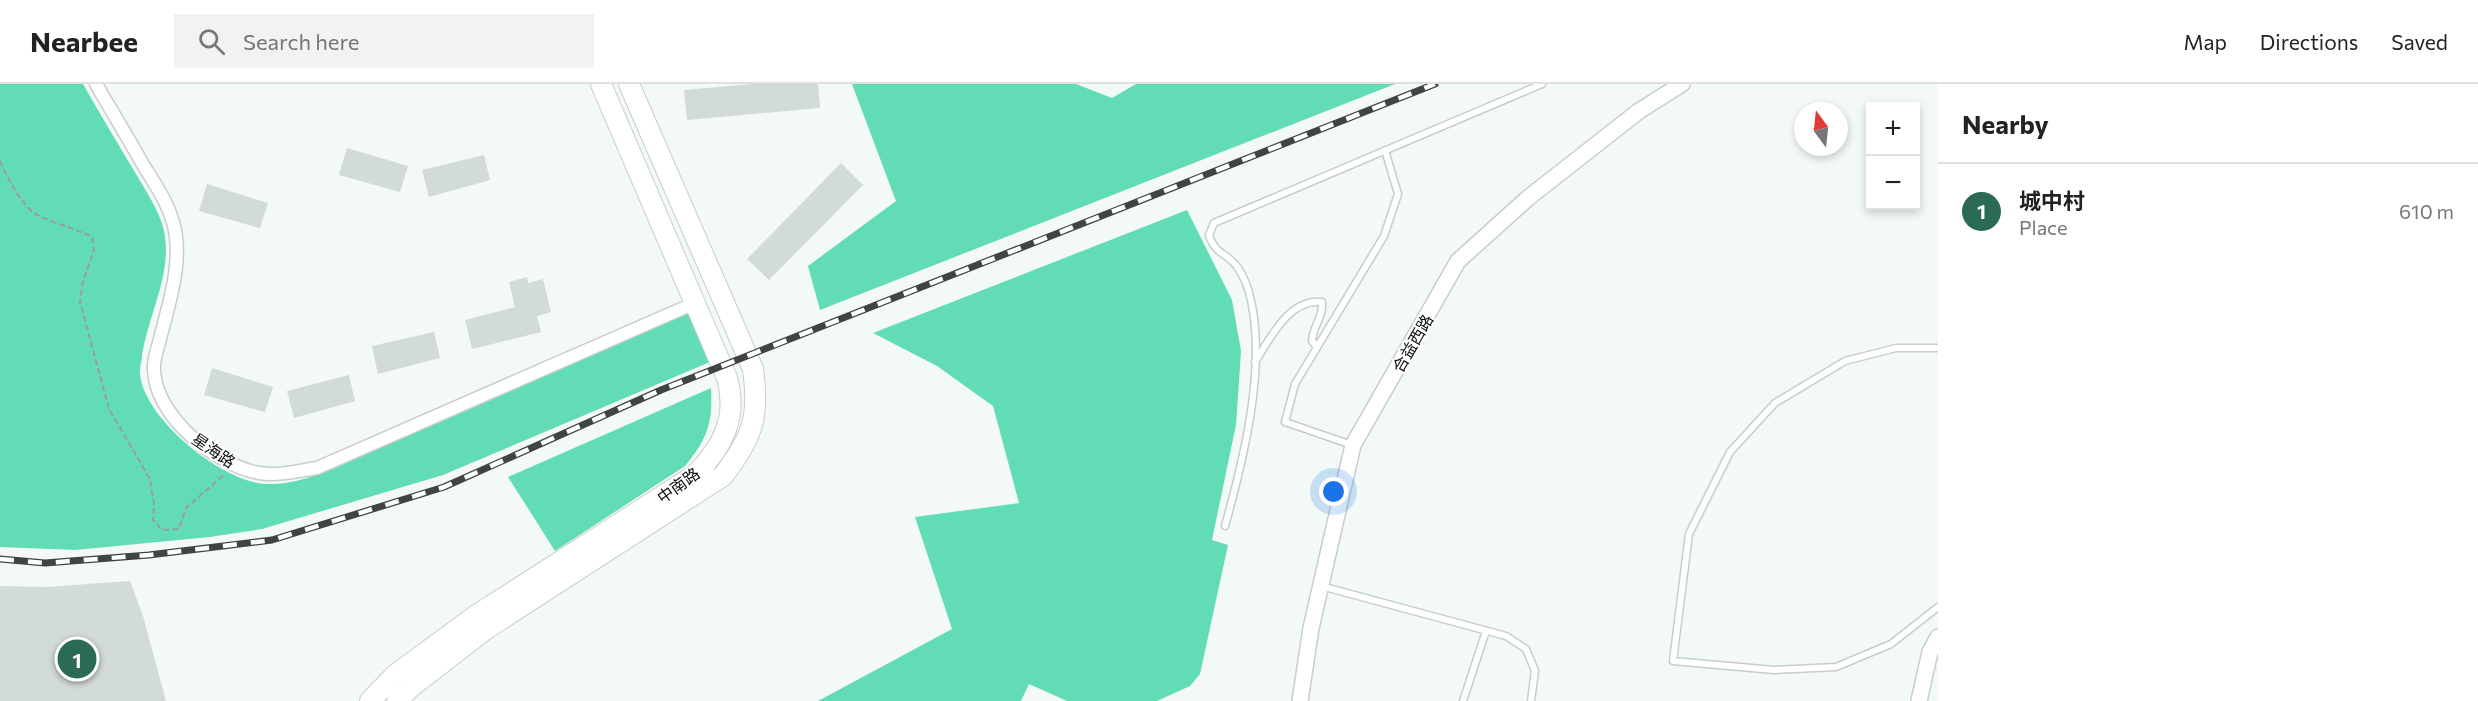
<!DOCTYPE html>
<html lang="en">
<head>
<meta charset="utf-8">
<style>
	:root { --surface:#fff; --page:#f2f2f2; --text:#222; --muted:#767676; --line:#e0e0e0; --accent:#2b6a57 }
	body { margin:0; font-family:Commissioner,"Noto Sans SC",sans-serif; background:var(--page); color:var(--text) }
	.controls { position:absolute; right:18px; top:18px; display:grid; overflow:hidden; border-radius:0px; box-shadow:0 3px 9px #0003 }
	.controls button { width:54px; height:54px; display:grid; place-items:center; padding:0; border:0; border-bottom:2px solid var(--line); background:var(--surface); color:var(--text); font:30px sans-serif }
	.compass { position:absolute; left:1794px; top:18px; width:54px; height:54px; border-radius:50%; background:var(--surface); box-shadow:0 3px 9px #0003; rotate:345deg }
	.you { position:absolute; left:1334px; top:408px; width:21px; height:21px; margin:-15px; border:4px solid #fff; border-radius:50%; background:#1a73e8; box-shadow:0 0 0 9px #1a73e833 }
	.badge { display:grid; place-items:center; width:39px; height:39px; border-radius:50%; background:var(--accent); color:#fff; font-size:20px; font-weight:700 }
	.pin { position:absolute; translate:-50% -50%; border:3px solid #fff; box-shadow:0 2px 6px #0006 }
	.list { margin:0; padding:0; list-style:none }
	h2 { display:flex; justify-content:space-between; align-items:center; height:78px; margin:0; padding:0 24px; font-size:26px }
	h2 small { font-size:20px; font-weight:400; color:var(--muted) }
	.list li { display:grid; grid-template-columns:39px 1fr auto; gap:18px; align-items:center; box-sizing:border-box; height:96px; padding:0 24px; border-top:2px solid var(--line) }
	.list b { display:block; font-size:22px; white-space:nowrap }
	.list p { margin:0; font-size:20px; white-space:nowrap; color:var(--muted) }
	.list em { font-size:20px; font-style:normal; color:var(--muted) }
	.icon { flex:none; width:33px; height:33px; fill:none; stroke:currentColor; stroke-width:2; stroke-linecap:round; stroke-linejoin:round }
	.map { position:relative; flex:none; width:1938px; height:617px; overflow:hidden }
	header { display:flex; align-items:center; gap:36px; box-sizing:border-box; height:84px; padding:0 30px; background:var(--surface); border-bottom:2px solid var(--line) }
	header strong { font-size:28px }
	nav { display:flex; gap:33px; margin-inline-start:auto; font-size:21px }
	.search { width:420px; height:54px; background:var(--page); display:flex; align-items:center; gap:15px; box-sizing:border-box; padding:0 21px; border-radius:0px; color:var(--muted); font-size:22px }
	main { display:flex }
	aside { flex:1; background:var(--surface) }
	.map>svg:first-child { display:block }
</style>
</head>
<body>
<header>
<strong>Nearbee</strong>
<div class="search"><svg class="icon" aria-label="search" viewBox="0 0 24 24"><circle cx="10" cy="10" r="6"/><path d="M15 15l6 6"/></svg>Search here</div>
<nav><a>Map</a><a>Directions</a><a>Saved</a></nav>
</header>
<main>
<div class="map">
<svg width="1938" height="617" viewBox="0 0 1938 617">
	<rect width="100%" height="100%" fill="#f2f9f6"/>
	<g fill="#62dcb6">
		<path d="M0,0H83C100,30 118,60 136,90C146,107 160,128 164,147C173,189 148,231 142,272C142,277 139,284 140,290C144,335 223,399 267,400C290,401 312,393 333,385L688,226L710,278L443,391L262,445L210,453L75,466L0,463Z"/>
		<path d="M852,0H1076L1112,14L1136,0H1395L820,226L808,182L896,117Z"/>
		<path d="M1187,126L1232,216L1241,267L1236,341L1212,456L1228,461L1200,590L1190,602L1157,617H1067L1029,600L1021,617H818L952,545L915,433L1019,419L993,322L937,282L873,249Z"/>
		<path d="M711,304C713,339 707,355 685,382L555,467L508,393Z"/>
	</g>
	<g fill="#d3dbd8">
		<path d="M751,0H818L820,24L687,36L684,6Z"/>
		<path d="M347,64L408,82L400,108L339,91Z"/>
		<path d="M484,71L490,96L429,113L422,86Z"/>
		<path d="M841,79L863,101L769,196L747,175Z"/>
		<path d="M207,100L268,119L260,144L199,127Z"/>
		<path d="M527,193L528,199L543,195L551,228L537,232L541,248L472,265L465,236L515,223L509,198Z"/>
		<path d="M434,248L440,274L378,290L372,262Z"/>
		<path d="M212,284L273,303L265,328L204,311Z"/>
		<path d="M349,291L355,317L294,334L287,307Z"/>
		<path d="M130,497L143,532L166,617H0V502L45,503Z"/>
	</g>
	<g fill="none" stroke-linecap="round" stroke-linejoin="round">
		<defs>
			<g id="service">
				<path d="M1938,264H1896L1845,277L1775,319L1730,368L1689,450L1673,577L1774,586L1836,583L1891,560L1938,523"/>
				<path d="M1255,278C1270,255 1289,214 1322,218C1323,235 1313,241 1312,257L1317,263"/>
				<path d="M1352,361L1285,338L1295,300L1384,152L1398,110L1385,66"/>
				<path d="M1225,442C1244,374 1269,274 1248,205C1246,199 1242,190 1238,184C1228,169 1215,171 1209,151L1214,139L1542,0"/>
				<path d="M1321,502L1506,552L1526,565L1535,587L1531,617"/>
				<path d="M1463,617L1486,547"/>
			</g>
			<path id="minor" d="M96,0C111,26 127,52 142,79C156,102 173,125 176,153C180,186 169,219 161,251C159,261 154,272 154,282C152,330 215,381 259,389C278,392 298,387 317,384L695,219"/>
			<g id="tertiary">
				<path d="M1300,617L1311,544L1353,361L1458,177L1528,114L1639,27L1682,0"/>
				<path d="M1919,617L1930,568L1938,553"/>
			</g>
			<g id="primary">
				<path d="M370,617L396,590L475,532L695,391C723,363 738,333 727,294L601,0"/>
				<path d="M397,617L411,603L486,545L723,392C752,353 760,335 753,285L629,0"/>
			</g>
		</defs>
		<use href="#service" stroke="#c6cecb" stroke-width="9"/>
		<use href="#minor" stroke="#c6cecb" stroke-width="15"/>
		<use href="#tertiary" stroke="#c6cecb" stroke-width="18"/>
		<use href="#primary" stroke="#c6cecb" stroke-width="22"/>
		<path stroke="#989e9c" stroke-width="2" stroke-dasharray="6 3" stroke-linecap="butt" d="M0,77C7,93 20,118 34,129C44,136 77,145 92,153L94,166L83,197L80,218L109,325L150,395L154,420L153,436L162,446L179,445L186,424L225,390"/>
		<use href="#service" stroke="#fff" stroke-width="6"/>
		<use href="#minor" stroke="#fff" stroke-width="12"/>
		<use href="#tertiary" stroke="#fff" stroke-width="15"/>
		<use href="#primary" stroke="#fff" stroke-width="20"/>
		<defs>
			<path id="rail" d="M0,475L45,479L149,471L272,456L444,403L661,306L1435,0"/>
		</defs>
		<use href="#rail" stroke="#404442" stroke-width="7"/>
		<use href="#rail" stroke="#fff" stroke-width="4.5" stroke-dasharray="14" stroke-linecap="butt"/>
	</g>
	<g text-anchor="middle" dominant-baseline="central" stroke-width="4.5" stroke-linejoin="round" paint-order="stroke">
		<g font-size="16" fill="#0a0d0c" stroke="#fff">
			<text transform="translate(1412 259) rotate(-60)">合益西路</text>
			<text transform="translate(214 366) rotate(34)">星海路</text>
			<text transform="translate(678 401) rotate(-36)">中南路</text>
		</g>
	</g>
</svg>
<div class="controls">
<button>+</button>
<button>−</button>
</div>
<svg class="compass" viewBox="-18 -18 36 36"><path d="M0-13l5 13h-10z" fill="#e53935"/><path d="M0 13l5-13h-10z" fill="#767676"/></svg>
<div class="you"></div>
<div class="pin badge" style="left:77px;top:575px">1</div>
</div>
<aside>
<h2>Nearby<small></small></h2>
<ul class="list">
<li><span class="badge">1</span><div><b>城中村</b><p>Place</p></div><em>610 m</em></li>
</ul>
</aside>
</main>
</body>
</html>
